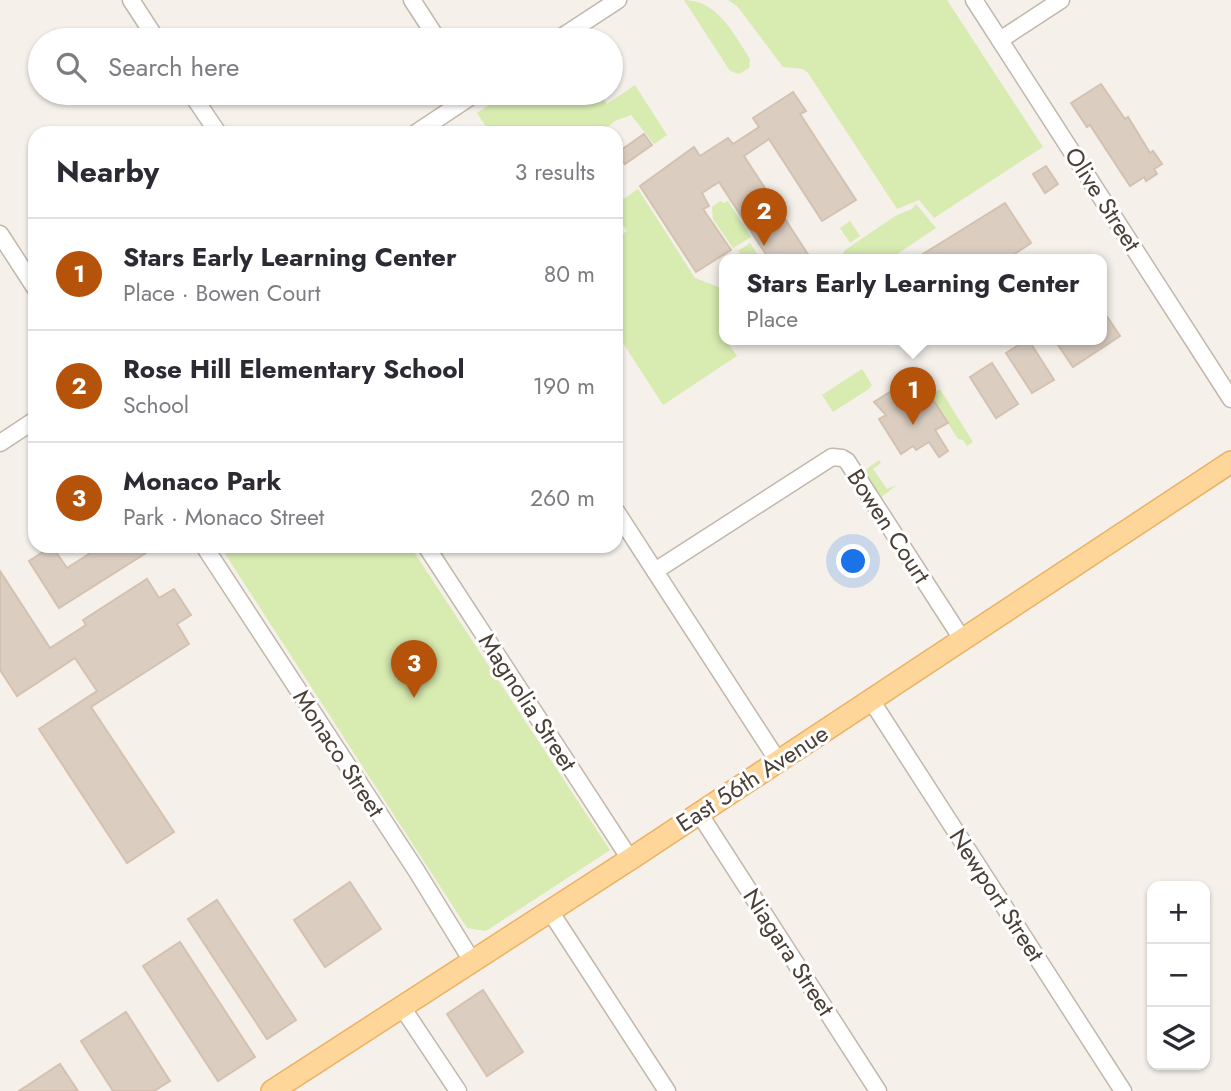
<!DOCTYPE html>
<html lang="en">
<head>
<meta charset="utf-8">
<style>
	:root { --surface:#fff; --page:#f2f2f3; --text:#2b2b33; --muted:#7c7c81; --line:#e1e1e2; --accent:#b45309 }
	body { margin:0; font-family:Jost,sans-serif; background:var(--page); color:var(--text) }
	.controls { position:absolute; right:21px; bottom:21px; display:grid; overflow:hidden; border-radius:14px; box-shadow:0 2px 5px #0004 }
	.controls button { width:63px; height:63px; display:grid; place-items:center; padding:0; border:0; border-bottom:2px solid var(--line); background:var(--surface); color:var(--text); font:35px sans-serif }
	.you { position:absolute; left:854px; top:562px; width:24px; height:24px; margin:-18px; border:5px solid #fff; border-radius:50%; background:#1a73e8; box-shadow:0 0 0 10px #1a73e833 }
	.badge { display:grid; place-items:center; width:46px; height:46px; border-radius:50%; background:var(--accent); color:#fff; font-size:23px; font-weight:700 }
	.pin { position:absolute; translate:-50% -58px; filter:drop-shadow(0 2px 4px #0008) }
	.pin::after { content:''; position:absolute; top:37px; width:24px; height:21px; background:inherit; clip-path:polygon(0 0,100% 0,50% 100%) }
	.popup { position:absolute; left:719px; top:254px; width:388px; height:91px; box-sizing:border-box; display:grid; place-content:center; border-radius:14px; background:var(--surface); filter:drop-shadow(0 2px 5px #0005); font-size:23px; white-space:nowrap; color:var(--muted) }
	.popup b { font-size:26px; color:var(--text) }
	.popup::after { content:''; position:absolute; left:50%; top:100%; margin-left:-14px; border:14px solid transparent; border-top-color:var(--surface) }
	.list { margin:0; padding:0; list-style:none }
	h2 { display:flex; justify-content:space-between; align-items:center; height:91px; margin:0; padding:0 28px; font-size:30px }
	h2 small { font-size:23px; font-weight:400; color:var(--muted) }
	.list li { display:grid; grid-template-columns:46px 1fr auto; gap:21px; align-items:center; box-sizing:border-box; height:112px; padding:0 28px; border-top:2px solid var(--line) }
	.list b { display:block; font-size:26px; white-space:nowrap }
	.list p { margin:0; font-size:23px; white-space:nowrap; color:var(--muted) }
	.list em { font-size:23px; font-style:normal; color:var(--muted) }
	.icon { flex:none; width:38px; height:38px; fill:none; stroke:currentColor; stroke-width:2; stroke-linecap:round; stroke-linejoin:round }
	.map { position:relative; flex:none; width:1231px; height:1091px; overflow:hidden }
	.search { position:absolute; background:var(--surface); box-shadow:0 2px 5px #0004; left:28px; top:28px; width:595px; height:77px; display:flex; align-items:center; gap:18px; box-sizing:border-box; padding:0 24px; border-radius:38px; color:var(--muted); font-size:26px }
	.panel { position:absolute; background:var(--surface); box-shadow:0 2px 5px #0004; left:28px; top:126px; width:595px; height:427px; border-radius:21px }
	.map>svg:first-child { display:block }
</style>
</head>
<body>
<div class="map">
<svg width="1231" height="1091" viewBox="0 0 1231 1091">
	<rect width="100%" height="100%" fill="#f5f0ea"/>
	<g fill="#d8ebb1">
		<path d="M684,0C717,0 734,34 750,59L749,68L739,74L730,71Z"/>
		<path d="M728,0H947L1043,147L934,218L919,200L897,209L808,73L803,69L783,67L737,6Z"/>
		<path d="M635,85L667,135L654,144L631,115L615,121L601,133H490L477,113L507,93H599L607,104Z"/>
		<path d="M638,189L695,278L724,289C724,299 721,330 724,337C726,341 733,350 737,356L663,405L616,332V239L627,231L616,215V204Z"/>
		<path d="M720,201L724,203L728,201L751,237L733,248L713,219L712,207Z"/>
		<path d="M916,204L936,228L890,259H840L845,250L897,215L912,209Z"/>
		<path d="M850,221L860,236L850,243L840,228Z"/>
		<path d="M750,243L761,259H735L741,255L738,251Z"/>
		<path d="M862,369L872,385L869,389L833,412L822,395Z"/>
		<path d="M940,389L973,442L967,446L963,440L958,439L928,391L932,394Z"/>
		<path d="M879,460L881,463L873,469L887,489L897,485L881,497L864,471Z"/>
		<path d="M220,546H410L610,850L486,931L467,928Z"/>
	</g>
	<g fill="#dbcec1" stroke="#d3c2b1" stroke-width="2">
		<path d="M1101,84L1125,119L1128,117L1150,153L1153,151L1162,164L1154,169L1157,174L1146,181L1144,177L1130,186L1090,125L1087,127L1071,103Z"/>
		<path d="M793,92L806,111L800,114L856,200L822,221L769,139L744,156L811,259H769L719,182L702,193L709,206L703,209L731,250L696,272L640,186L694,147L700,156L728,138L733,144L759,127L753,118Z"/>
		<path d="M644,134L652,145L625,164L617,153Z"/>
		<path d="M1046,166L1058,184L1045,193L1033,174Z"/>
		<path d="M1005,203L1031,243L1007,259H915Z"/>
		<path d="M1102,309L1120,336L1073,367L1054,339H1102Z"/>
		<path d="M1028,339L1054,380L1032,393L1006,353Z"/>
		<path d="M992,363L1018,404L996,418L970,377Z"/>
		<path d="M901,385L913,398L926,389L948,423L935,430L948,451L939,457L929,442L916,450L913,446L901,454L879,419L886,415L874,402Z"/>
		<path d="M52,546L67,568L89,554L83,546H157L59,608L29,561Z"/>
		<path d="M0,571L50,648L86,625L83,620L147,579L159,598L174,589L191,615L177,624L189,644L91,707L174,832L127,863L39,729L97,691L75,658L17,696L0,670Z"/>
		<path d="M350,882L381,929L325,967L294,920Z"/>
		<path d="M217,900L296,1020L267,1039L188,919Z"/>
		<path d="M180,942L255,1057L218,1081L143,966Z"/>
		<path d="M483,990L523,1052L487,1076L447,1014Z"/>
		<path d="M126,1012L170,1081L154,1091H113L81,1041Z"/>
		<path d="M60,1064L78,1091H19Z"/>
	</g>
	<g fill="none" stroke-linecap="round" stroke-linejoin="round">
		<defs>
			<g id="minor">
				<path d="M131,0L157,40"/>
				<path d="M412,0L438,40"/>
				<path d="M974,0L1231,399"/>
				<path d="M557,40L618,0"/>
				<path d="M1000,40L1061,0"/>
				<path d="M191,93L218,133"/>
				<path d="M416,133L476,93"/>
				<path d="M0,234L35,288"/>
				<path d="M0,443L35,420"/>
				<path d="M616,511L778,761"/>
				<path d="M204,546L416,870L472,961"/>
				<path d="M426,546L630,859"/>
				<path d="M655,571L832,457L842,458L847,461L962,639"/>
				<path d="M871,700L1123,1091"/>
				<path d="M699,813L878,1091"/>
				<path d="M550,911L667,1091"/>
				<path d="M402,1007L458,1091"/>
			</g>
			<path id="major" d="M272,1091L635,856L1231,462"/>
		</defs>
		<use href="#minor" stroke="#c2b7ab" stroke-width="19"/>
		<use href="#major" stroke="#eab263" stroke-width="24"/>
		<use href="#minor" stroke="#fff" stroke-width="16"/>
		<use href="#major" stroke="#ffd699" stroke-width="21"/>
	</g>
	<g text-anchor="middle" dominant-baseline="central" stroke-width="6" stroke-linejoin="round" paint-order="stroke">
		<g font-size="24" fill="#4a4037" stroke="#fff">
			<text transform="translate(1103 199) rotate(57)">Olive Street</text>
			<text transform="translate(889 526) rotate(57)">Bowen Court</text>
			<text transform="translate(528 702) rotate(57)">Magnolia Street</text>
			<text transform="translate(339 753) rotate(57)">Monaco Street</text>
			<text transform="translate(752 778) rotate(-33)">East 56th Avenue</text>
			<text transform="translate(997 895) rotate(57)">Newport Street</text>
			<text transform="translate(789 952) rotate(57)">Niagara Street</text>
		</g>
	</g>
</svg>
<div class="controls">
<button>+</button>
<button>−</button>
<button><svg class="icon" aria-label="layers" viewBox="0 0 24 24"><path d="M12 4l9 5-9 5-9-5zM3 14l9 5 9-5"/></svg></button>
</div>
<div class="you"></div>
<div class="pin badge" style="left:913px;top:425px">1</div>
<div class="popup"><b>Stars Early Learning Center</b>Place</div>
<div class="pin badge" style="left:764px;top:246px">2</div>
<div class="pin badge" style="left:414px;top:698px">3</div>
<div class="search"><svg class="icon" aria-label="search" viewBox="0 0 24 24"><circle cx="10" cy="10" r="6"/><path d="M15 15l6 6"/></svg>Search here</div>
<section class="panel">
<h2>Nearby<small>3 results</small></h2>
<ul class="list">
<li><span class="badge">1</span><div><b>Stars Early Learning Center</b><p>Place · Bowen Court</p></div><em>80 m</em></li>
<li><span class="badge">2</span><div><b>Rose Hill Elementary School</b><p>School</p></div><em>190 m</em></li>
<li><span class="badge">3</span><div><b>Monaco Park</b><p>Park · Monaco Street</p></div><em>260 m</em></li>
</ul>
</section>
</div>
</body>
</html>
